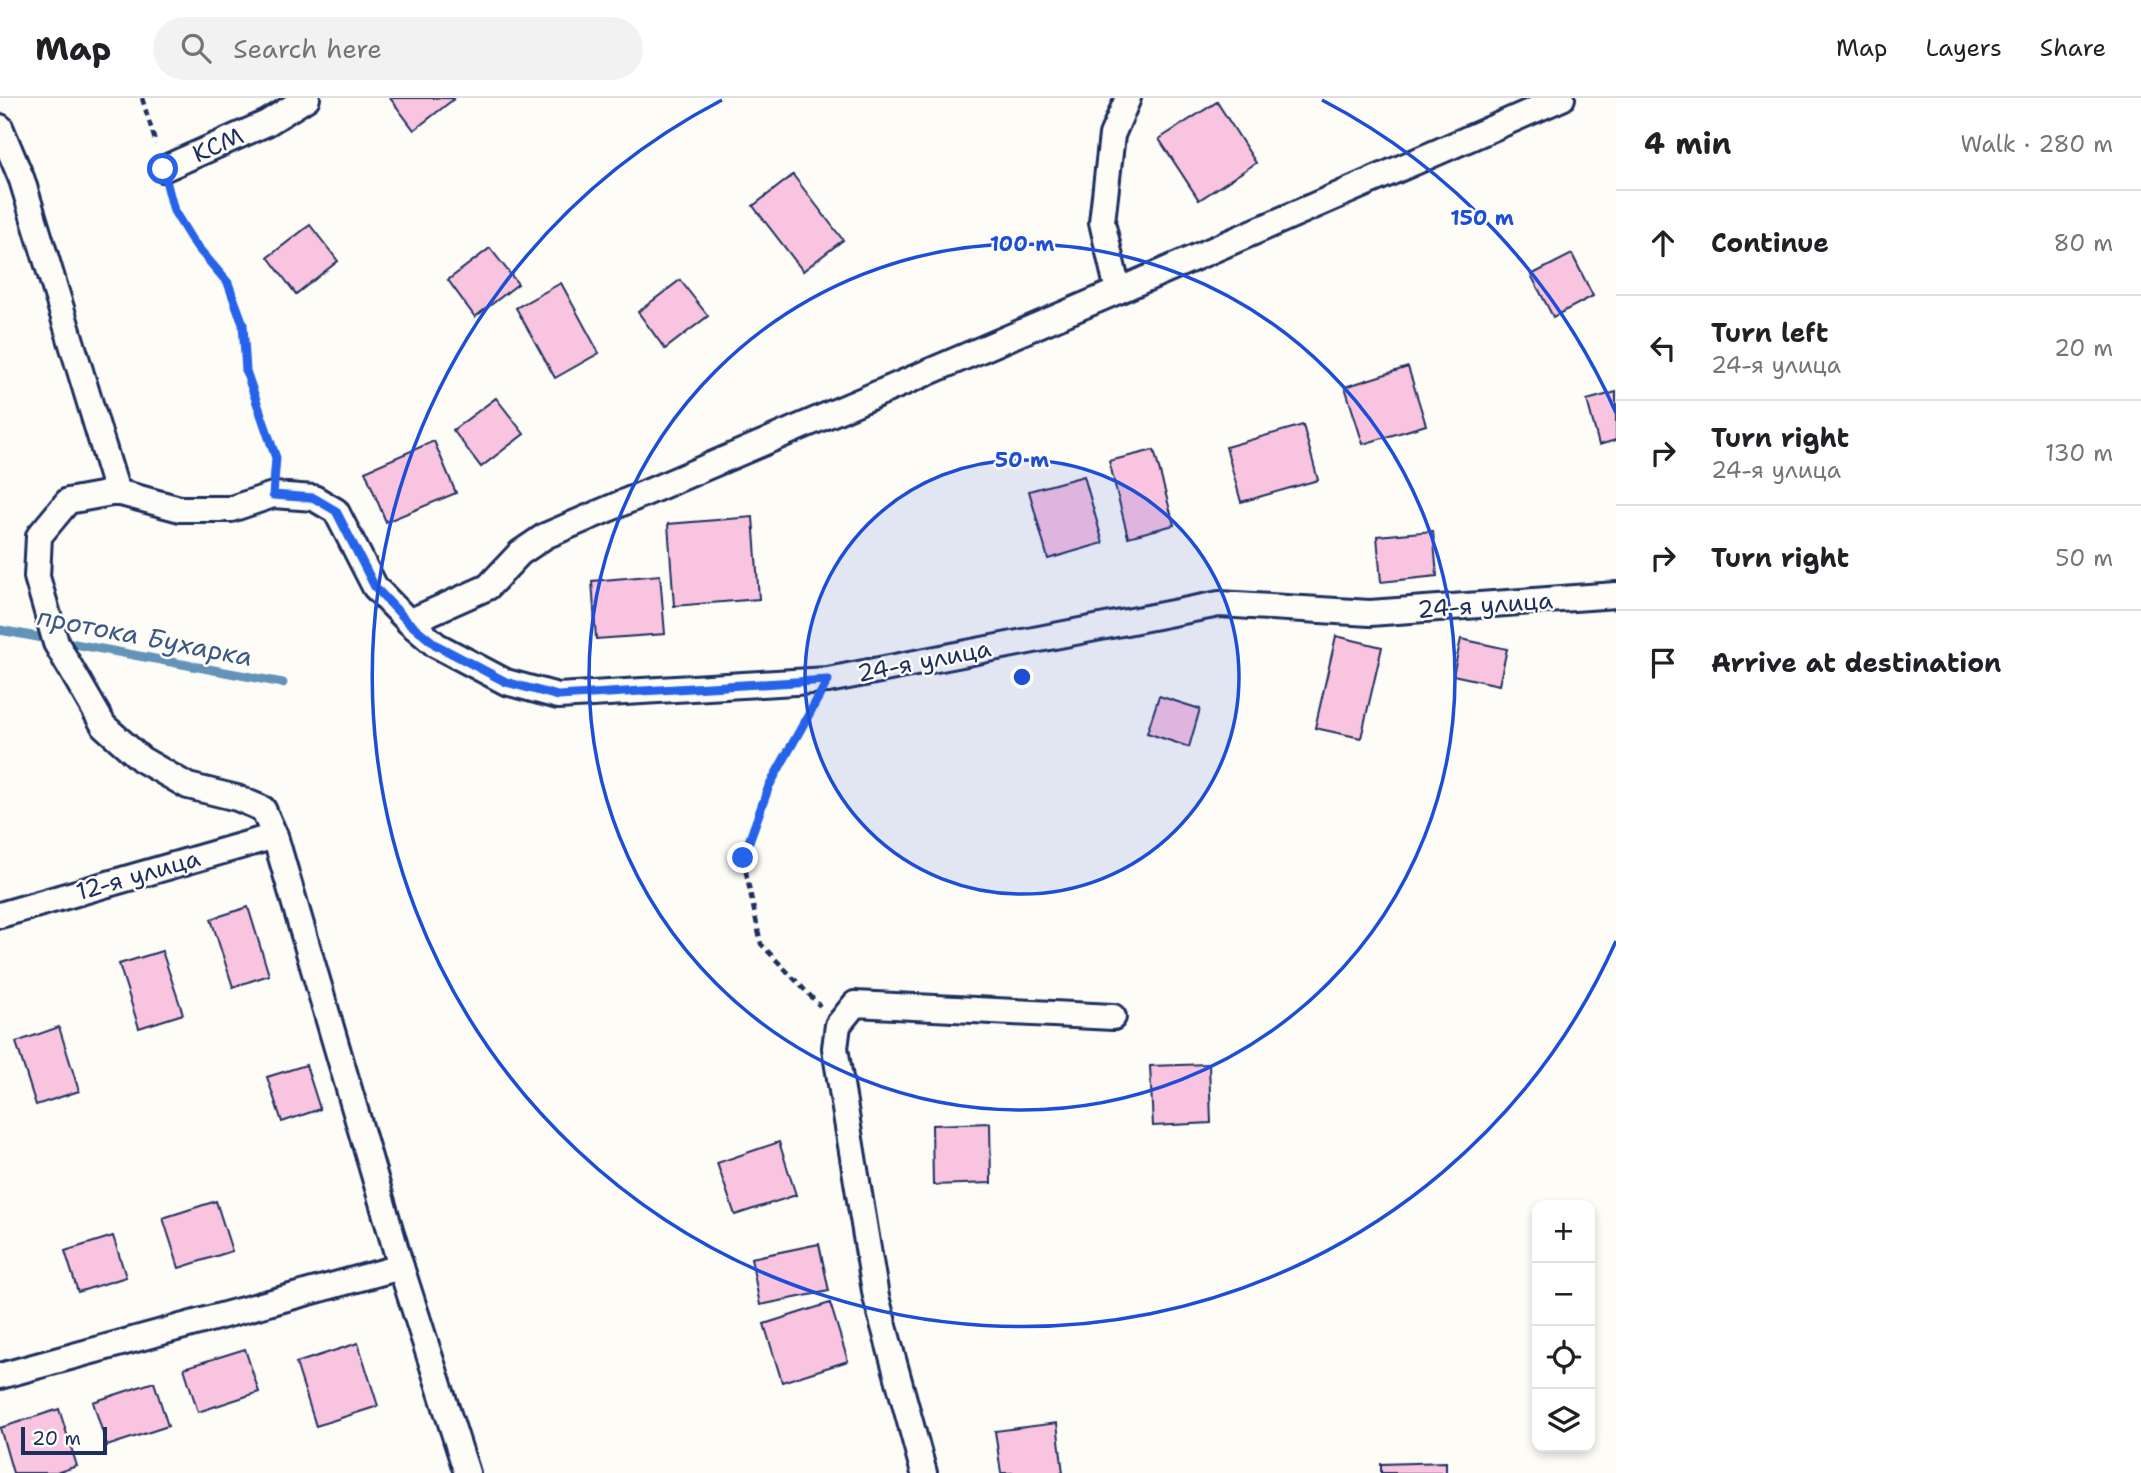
<!DOCTYPE html>
<html lang="en">
<head>
<meta charset="utf-8">
<style>
	:root { --surface:#fff; --page:#f2f2f2; --text:#202124; --muted:#757577; --line:#e0e0e0 }
	body { margin:0; font-family:"Shantell Sans",sans-serif; background:var(--page); color:var(--text) }
	.controls { position:absolute; right:21px; bottom:21px; display:grid; overflow:hidden; border-radius:14px; box-shadow:0 4px 10px #0003 }
	.controls button { width:63px; height:63px; display:grid; place-items:center; padding:0; border:0; border-bottom:2px solid var(--line); background:var(--surface); color:var(--text); font:35px sans-serif }
	.scale { position:absolute; left:21px; bottom:18px; width:86px; box-sizing:border-box; padding-left:7px; border:4px solid #1b2f5e; border-top:0; font-size:19px; line-height:24px; white-space:nowrap; color:#1b2f5e; -webkit-text-stroke:5px #fdfcf7; paint-order:stroke }
	.stop { position:absolute; width:21px; height:21px; margin:-16px; border:5px solid #2563eb; border-radius:50%; background:#fff }
	.stop.end { background:#2563eb; border-color:#fff; box-shadow:0 2px 7px #0008 }
	.list { margin:0; padding:0; list-style:none }
	h2 { display:flex; justify-content:space-between; align-items:center; height:91px; margin:0; padding:0 28px; font-size:30px }
	h2 small { font-size:23px; font-weight:400; color:var(--muted) }
	.list li { display:grid; grid-template-columns:46px 1fr auto; gap:21px; align-items:center; box-sizing:border-box; height:105px; padding:0 28px; border-top:2px solid var(--line) }
	.list b { display:block; font-size:26px; white-space:nowrap }
	.list p { margin:0; font-size:23px; white-space:nowrap; color:var(--muted) }
	.list em { font-size:23px; font-style:normal; color:var(--muted) }
	.icon { flex:none; width:38px; height:38px; fill:none; stroke:currentColor; stroke-width:2; stroke-linecap:round; stroke-linejoin:round }
	.map { position:relative; flex:none; width:1616px; height:1375px; overflow:hidden }
	header { display:flex; align-items:center; gap:42px; box-sizing:border-box; height:98px; padding:0 35px; background:var(--surface); border-bottom:2px solid var(--line) }
	header strong { font-size:33px }
	nav { display:flex; gap:38px; margin-inline-start:auto; font-size:24px }
	.search { width:490px; height:63px; background:var(--page); display:flex; align-items:center; gap:18px; box-sizing:border-box; padding:0 24px; border-radius:38px; color:var(--muted); font-size:26px }
	main { display:flex }
	aside { flex:1; background:var(--surface) }
	.map>svg:first-child { display:block }
</style>
</head>
<body>
<header>
<strong>Map</strong>
<div class="search"><svg class="icon" aria-label="search" viewBox="0 0 24 24"><circle cx="10" cy="10" r="6"/><path d="M15 15l6 6"/></svg>Search here</div>
<nav><a>Map</a><a>Layers</a><a>Share</a></nav>
</header>
<main>
<div class="map">
<svg width="1616" height="1375" viewBox="0 0 1616 1375">
	<rect width="100%" height="100%" fill="#fdfcf7"/>
	<filter id="ink" filterUnits="userSpaceOnUse"><feTurbulence type="fractalNoise" baseFrequency=".0143" numOctaves="2"/><feDisplacementMap in="SourceGraphic" scale="14" xChannelSelector="R" yChannelSelector="G"/><feConvolveMatrix kernelMatrix="1 2 1 2 8 2 1 2 1" color-interpolation-filters="sRGB"/></filter>
	<g filter="url(#ink)">
		<g fill="none" stroke-linecap="round" stroke-linejoin="round">
			<path stroke="#6393b8" stroke-width="9" d="M0,532L283,585"/>
		</g>
		<g fill="#f9c4e0" stroke="#1b2f5e" stroke-width="2">
			<path d="M390,0H453L454,1L414,32Z"/>
			<path d="M1217,4L1256,65L1199,102L1159,41Z"/>
			<path d="M793,77L843,142L803,173L753,108Z"/>
			<path d="M310,127L338,163L296,196L268,159Z"/>
			<path d="M490,150L518,186L475,219L448,182Z"/>
			<path d="M1572,156L1593,198L1553,219L1531,177Z"/>
			<path d="M680,182L708,218L665,251L638,214Z"/>
			<path d="M561,185L599,255L555,280L516,210Z"/>
			<path d="M1408,269L1426,327L1363,346L1345,289Z"/>
			<path d="M1616,294V342L1599,347L1587,302Z"/>
			<path d="M496,300L524,336L481,369L453,332Z"/>
			<path d="M1303,327L1318,382L1241,404L1226,349Z"/>
			<path d="M434,343L456,395L386,424L365,373Z"/>
			<path d="M1154,352L1174,427L1128,439L1109,363Z"/>
			<path d="M1084,378L1103,445L1048,461L1029,393Z"/>
			<path d="M753,419L759,501L674,508L668,426Z"/>
			<path d="M1433,433L1437,478L1381,484L1377,438Z"/>
			<path d="M660,477L665,536L596,541L592,483Z"/>
			<path d="M1336,538L1382,549L1361,640L1315,630Z"/>
			<path d="M1461,541L1507,551L1499,587L1453,577Z"/>
			<path d="M1159,598L1200,611L1189,649L1147,635Z"/>
			<path d="M248,809L269,877L233,889L211,821Z"/>
			<path d="M162,853L183,916L139,930L119,866Z"/>
			<path d="M59,929L79,993L36,1007L16,944Z"/>
			<path d="M1209,966L1211,1025L1153,1028L1150,968Z"/>
			<path d="M306,967L320,1011L282,1024L267,979Z"/>
			<path d="M990,1025L991,1085L933,1087L932,1027Z"/>
			<path d="M779,1044L796,1097L735,1117L717,1065Z"/>
			<path d="M216,1103L232,1153L179,1170L163,1120Z"/>
			<path d="M113,1138L126,1179L78,1194L65,1153Z"/>
			<path d="M819,1146L829,1193L760,1207L751,1160Z"/>
			<path d="M830,1205L848,1263L782,1284L764,1226Z"/>
			<path d="M358,1245L378,1308L316,1328L296,1265Z"/>
			<path d="M245,1251L259,1294L198,1314L184,1270Z"/>
			<path d="M154,1284L168,1328L107,1348L93,1304Z"/>
			<path d="M59,1311L77,1368L56,1375H13L0,1330Z"/>
			<path d="M1057,1325L1063,1375H1001L995,1333Z"/>
			<path d="M1446,1364V1375H1381V1366Z"/>
		</g>
		<g fill="none" stroke-linecap="round" stroke-linejoin="round">
			<defs>
				<g id="minor">
					<path d="M0,29L22,82L117,394"/>
					<path d="M163,71L267,25L307,0"/>
					<path d="M1118,193L1102,124L1112,37L1128,0"/>
					<path d="M409,524L488,489L520,455L545,438L1118,193L1562,0"/>
					<path d="M0,817L275,738"/>
					<path d="M0,1278L401,1169"/>
					<path d="M467,1375L401,1169L275,738L263,711L237,700L188,688L141,661L104,628L56,545L37,479L39,438L68,403L117,394L180,411H231L273,397L314,400L336,413L375,489L409,524L436,547L506,584L558,598L828,582L1219,506L1370,515L1616,497"/>
					<path d="M924,1375L876,1199L835,950L838,927L855,906L1113,919"/>
				</g>
			</defs>
			<use href="#minor" stroke="#1b2f5e" stroke-width="30"/>
			<g stroke="#1b2f5e" stroke-width="4.5" stroke-dasharray="7 5" stroke-linecap="butt">
				<path d="M142,0L156,46"/>
				<path d="M169,95L174,112L193,144L228,185L243,227L246,273L276,360L275,372"/>
				<path d="M813,609L769,688L743,760L761,846L820,908"/>
			</g>
			<use href="#minor" stroke="#fdfcf7" stroke-width="24"/>
		</g>
	</g>
	<g fill="none" stroke-linecap="round" stroke-linejoin="round" filter="url(#ink)">
		<path stroke="#2563eb" stroke-width="9" d="M163,71L174,113L193,144L228,185L243,226L246,273L276,360L273,397L314,400L336,413L375,489L408,524L436,547L506,584L558,598L828,582L769,688L743,760"/>
	</g>
	<circle cx="1022" cy="579" r="217" fill="#1d4ed8" fill-opacity=".12"/>
	<g fill="none" stroke="#1d4ed8" stroke-width="3.5">
		<circle cx="1022" cy="579" r="217"/>
		<circle cx="1022" cy="579" r="433"/>
		<path d="M1616 843A650 650 0 1 1 722 2M1322 2A650 650 0 0 1 1616 315"/>
	</g>
	<g text-anchor="middle" dominant-baseline="central" stroke-width="5" stroke-linejoin="round" paint-order="stroke">
		<g font-size="24" fill="#1b2f5e" stroke="#fdfcf7">
			<text transform="translate(218 47) rotate(-24)">КСМ</text>
			<text transform="translate(1485 507) rotate(-4)">24-я улица</text>
			<text transform="translate(924 563) rotate(-11)">24-я улица</text>
			<text transform="translate(138 777) rotate(-16)">12-я улица</text>
		</g>
		<g font-size="26" font-style="italic" fill="#395984" stroke="#fdfcf7">
			<text transform="translate(145 538) rotate(11)">протока Бухарка</text>
		</g>
	</g>
	<circle cx="1022" cy="579" r="10" fill="#1d4ed8" stroke="#fdfcf7" stroke-width="3.5"/>
	<g font-size="21" text-anchor="middle" font-weight="bold" fill="#1d4ed8" stroke="#fdfcf7" stroke-width="5" stroke-linejoin="round" paint-order="stroke">
		<text x="1482" y="127">150 m</text>
		<text x="1022" y="153">100 m</text>
		<text x="1022" y="369">50 m</text>
	</g>
</svg>
<div class="controls">
<button>+</button>
<button>−</button>
<button><svg class="icon" aria-label="locate" viewBox="0 0 24 24"><circle cx="12" cy="12" r="6"/><path d="M12 2v4M12 18v4M2 12h4M18 12h4"/></svg></button>
<button><svg class="icon" aria-label="layers" viewBox="0 0 24 24"><path d="M12 4l9 5-9 5-9-5zM3 14l9 5 9-5"/></svg></button>
</div>
<div class="scale">20 m</div>
<div class="stop" style="left:163px;top:71px"></div>
<div class="stop end" style="left:743px;top:760px"></div>
</div>
<aside>
<h2>4 min<small>Walk · 280 m</small></h2>
<ul class="list">
<li><svg class="icon" aria-label="ahead" viewBox="0 0 24 24"><path d="M12 20V5M6 11l6-6 6 6"/></svg><div><b>Continue</b></div><em>80 m</em></li>
<li><svg class="icon" aria-label="left" viewBox="0 0 24 24"><path d="M17 20v-9H6M10 6l-5 5 5 5"/></svg><div><b>Turn left</b><p>24-я улица</p></div><em>20 m</em></li>
<li><svg class="icon" aria-label="right" viewBox="0 0 24 24"><path d="M7 20v-9h11M14 6l5 5-5 5"/></svg><div><b>Turn right</b><p>24-я улица</p></div><em>130 m</em></li>
<li><svg class="icon" aria-label="right" viewBox="0 0 24 24"><path d="M7 20v-9h11M14 6l5 5-5 5"/></svg><div><b>Turn right</b></div><em>50 m</em></li>
<li><svg class="icon" aria-label="arrive" viewBox="0 0 24 24"><path d="M6 21V4h12l-3 4 3 4H6"/></svg><div><b>Arrive at destination</b></div></li>
</ul>
</aside>
</main>
</body>
</html>
